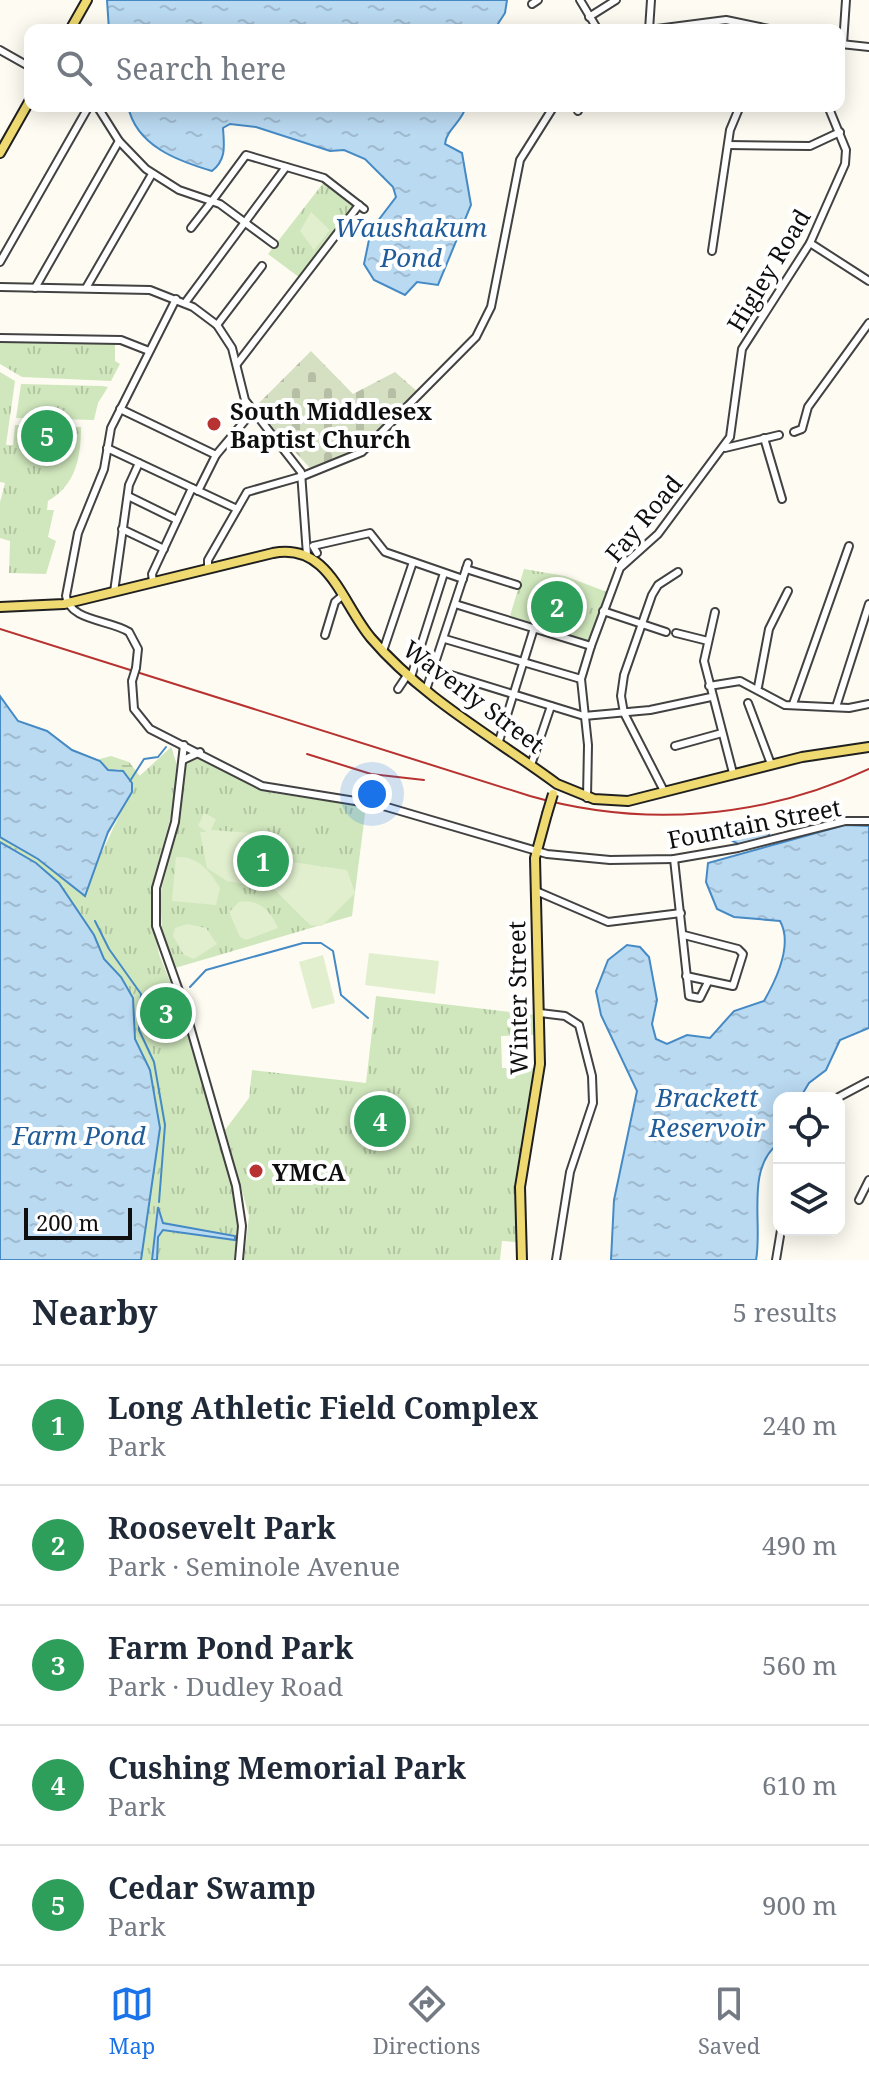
<!DOCTYPE html>
<html lang="en">
<head>
<meta charset="utf-8">
<style>
	:root { --surface:#fff; --page:#f6f6f7; --text:#1f2937; --muted:#747a83; --line:#e0e1e3; --accent:#1a73e8 }
	body { margin:0; font-family:"Noto Serif",serif; background:var(--page); color:var(--text) }
	.controls { position:absolute; right:24px; bottom:24px; display:grid; overflow:hidden; border-radius:16px; box-shadow:0 4px 20px #0003 }
	.controls button { width:72px; height:72px; display:grid; place-items:center; padding:0; border:0; border-bottom:2px solid var(--line); background:var(--surface); color:var(--text); font:40px sans-serif }
	.scale { position:absolute; left:24px; bottom:20px; width:108px; box-sizing:border-box; padding-left:8px; border:4px solid #0f0f0f; border-top:0; font-size:22px; line-height:28px; white-space:nowrap; color:#0f0f0f; -webkit-text-stroke:6px #fff; paint-order:stroke }
	.you { position:absolute; left:372px; top:794px; width:28px; height:28px; margin:-20px; border:6px solid #fff; border-radius:50%; background:#1a73e8; box-shadow:0 0 0 12px #1a73e833 }
	.badge { display:grid; place-items:center; width:52px; height:52px; border-radius:50%; background:var(--accent); color:#fff; font-size:26px; font-weight:700 }
	.pin { position:absolute; translate:-50% -50%; border:4px solid #fff; box-shadow:0 2px 8px #0006 }
	.list { margin:0; padding:0; list-style:none }
	h2 { display:flex; justify-content:space-between; align-items:center; height:104px; margin:0; padding:0 32px; font-size:34px }
	h2 small { font-size:26px; font-weight:400; color:var(--muted) }
	.list li { display:grid; grid-template-columns:52px 1fr auto; gap:24px; align-items:center; box-sizing:border-box; height:120px; padding:0 32px; border-top:2px solid var(--line) }
	.list b { display:block; font-size:30px; white-space:nowrap }
	.list p { margin:0; font-size:26px; white-space:nowrap; color:var(--muted) }
	.list em { font-size:26px; font-style:normal; color:var(--muted) }
	.icon { flex:none; width:44px; height:44px; fill:none; stroke:currentColor; stroke-width:2; stroke-linecap:round; stroke-linejoin:round }
	.map { position:relative; flex:none; width:869px; height:1260px; overflow:hidden }
	.search { position:absolute; background:var(--surface); box-shadow:0 4px 20px #0003; left:24px; right:24px; top:24px; height:88px; display:flex; align-items:center; gap:20px; box-sizing:border-box; padding:0 28px; border-radius:16px; color:var(--muted); font-size:30px }
	.sheet { height:704px; background:var(--surface) }
	nav { display:flex; justify-content:space-around; align-items:center; box-sizing:border-box; height:112px; border-top:2px solid var(--line); background:var(--surface); font-size:22px; color:var(--muted) }
	nav a { display:grid; justify-items:center; gap:4px }
	nav .on { color:var(--accent) }
	.map>svg:first-child { display:block }
</style>
</head>
<body>
<div class="map">
<svg width="869" height="1260" viewBox="0 0 869 1260">
	<defs>
		<pattern id="wetland-marsh" width="20" height="14" patternUnits="userSpaceOnUse" patternTransform="scale(2)"><rect width="20" height="14" fill="#d0e7bd"/><path d="M1 5h8M5 5V1M11 12h8M15 12V8" fill="none" stroke="#b1c5a1"/></pattern>
		<pattern id="cemetery-stones" width="16" height="16" patternUnits="userSpaceOnUse" patternTransform="scale(2)"><rect width="16" height="16" fill="#d5e0c3"/><path d="M2 7V4a2 2 0 0 1 4 0v3zM10 15v-3a2 2 0 0 1 4 0v3z" fill="#b6bfa6"/></pattern>
		<pattern id="park-tufts" width="24" height="20" patternUnits="userSpaceOnUse" patternTransform="scale(2)"><rect width="24" height="20" fill="#d0e7bd"/><path d="M3 7l-1-3M5 7V3M7 7l1-3M15 17l-1-3M17 17v-4M19 17l1-3" fill="none" stroke="#b1c5a1"/></pattern>
		<pattern id="water-ripples" width="26" height="14" patternUnits="userSpaceOnUse" patternTransform="scale(2)"><rect width="26" height="14" fill="#badaf2"/><path d="M2 4q2-2 4 0t4 0M15 11q2-2 4 0t4 0" fill="none" stroke="#9fbace"/></pattern>
	</defs>
	<rect width="100%" height="100%" fill="#fefcf2"/>
	<path fill="url(#wetland-marsh)" d="M111,756L129,762L140,776L78,890L125,773L119,769L108,770L96,760Z"/>
	<path fill="url(#cemetery-stones)" d="M311,351L353,394L395,372L418,392L364,446L311,469L254,408Z"/>
	<g fill="url(#park-tufts)">
		<path d="M324,182L354,207L300,278L268,254Z"/>
		<path d="M0,341L115,343V361L120,364L111,381L22,377L0,364Z"/>
		<path d="M0,372L15,381L6,445H13L15,425L81,427C81,457 76,485 48,501L47,510H54L48,537L56,541L46,574L9,573L10,541L0,538V502L5,483L0,482Z"/>
		<path d="M21,384L102,386L108,387L98,403L94,420L16,418Z"/>
		<path d="M524,569L565,576L607,592L589,641L510,616Z"/>
		<path d="M171,747L177,765L173,809L154,877V926L159,954L177,999L233,1184L239,1221L236,1260H141L160,1128L150,1070L135,1039L133,998L121,977L104,959L94,935L59,883L40,866L0,842V837L38,859L82,893C90,877 132,792 132,783Z"/>
		<path d="M190,756H200L271,793L366,806L352,916L175,968L162,930L160,895L179,822L184,766Z"/>
		<path d="M376,996L536,1015L537,1035L501,1036L502,1068H537L517,1178V1242L502,1241L500,1260H244L249,1216L225,1130L249,1098L252,1070L366,1083Z"/>
	</g>
	<g fill="#e1efce">
		<path d="M311,212L330,230L314,250L300,231Z"/>
		<path d="M204,813L216,819L211,830L252,833L256,838L248,885L227,881L207,868L200,832H207L198,826Z"/>
		<path d="M263,831L285,843L292,862L347,870L355,893L322,926L310,925L264,879L272,870L259,868L256,863Z"/>
		<path d="M176,857C198,856 209,870 220,888L216,905L172,901Z"/>
		<path d="M239,902C259,899 270,910 278,928L246,940L240,937L229,912Z"/>
		<path d="M187,924L206,928L217,944L194,959L184,955L173,936L175,928Z"/>
		<path d="M369,953L439,961L435,994L365,985Z"/>
		<path d="M323,955L335,1003L312,1009L299,962Z"/>
	</g>
	<g fill="url(#water-ripples)" stroke="#458ac5" stroke-width="2">
		<path d="M107,0H507L505,13L494,30H109Z"/>
		<path d="M128,106H466C463,121 446,130 445,144L462,153L471,205L438,285L417,282L405,295L374,280L364,264L371,230L396,197L393,187L365,159L344,150L330,151L256,127L230,124L223,128C224,145 227,159 212,171C178,161 136,146 128,106Z"/>
		<path d="M0,696L18,721L47,731L72,750L100,761L108,770L123,771L132,783V792L108,832L85,896L38,859L0,837Z"/>
		<path d="M755,820L770,831L768,838L740,845L727,838L722,831L727,824Z"/>
		<path d="M845,825L869,826V1028L840,1040L826,1070L809,1083L800,1098H779V1143C745,1168 763,1224 756,1260H611L614,1200L637,1091L601,1015L596,991L608,960L627,945L640,947L649,957L657,1000L652,1024L656,1039L667,1044L687,1035L710,1038L734,1011L764,1001C776,980 793,944 780,921L734,917L717,909L706,882L708,863Z"/>
		<path d="M0,842L36,863L59,883L94,935L104,959L121,977L133,998L135,1039L150,1070L160,1128L141,1260H0Z"/>
		<path d="M158,1207L163,1223L235,1236V1240L163,1230L158,1237L157,1260H152Z"/>
	</g>
	<g fill="none" stroke-linecap="round" stroke-linejoin="round">
		<g stroke="#458ac5" stroke-width="2">
			<path d="M130,781L144,759L158,757L166,747"/>
			<path d="M95,921L109,949L141,994L139,1030L154,1062L165,1125L159,1202"/>
			<path d="M190,987L206,970L303,943H321L333,951L341,995L368,1018"/>
		</g>
		<defs>
			<g id="minor">
				<path d="M580,0L598,30"/>
				<path d="M532,4L538,0"/>
				<path d="M589,17L616,0"/>
				<path d="M649,30L726,20L774,30"/>
				<path d="M649,30L651,0"/>
				<path d="M841,44L869,47"/>
				<path d="M843,44L846,0"/>
				<path d="M0,50L30,67"/>
				<path d="M97,106L119,141L146,169L179,190L220,204L274,244"/>
				<path d="M578,111L580,106"/>
				<path d="M728,145L810,146L840,132"/>
				<path d="M212,201L246,155L324,178L364,209"/>
				<path d="M191,228L212,201"/>
				<path d="M810,243L869,281"/>
				<path d="M712,251L730,130L740,106"/>
				<path d="M0,262L89,106"/>
				<path d="M0,287L150,290L193,307L217,325L232,348L245,400L301,472L307,555"/>
				<path d="M35,288L119,141"/>
				<path d="M86,288L152,174"/>
				<path d="M185,303L286,167"/>
				<path d="M217,325L262,266"/>
				<path d="M0,338L121,340L149,351"/>
				<path d="M237,364L359,205"/>
				<path d="M120,409L216,455"/>
				<path d="M794,432L802,429L808,407L869,323"/>
				<path d="M764,438L782,499"/>
				<path d="M107,448L237,509"/>
				<path d="M725,448L779,435"/>
				<path d="M198,491L216,455L253,411"/>
				<path d="M128,496L177,520"/>
				<path d="M122,529L164,549"/>
				<path d="M317,553L313,546L370,533L385,552L463,579"/>
				<path d="M208,569V560L247,492L303,476L362,452L476,337L491,307L520,160L554,106"/>
				<path d="M466,569L517,585"/>
				<path d="M153,582L152,574L192,488"/>
				<path d="M114,592L129,485L139,463"/>
				<path d="M455,604L591,646"/>
				<path d="M603,611L666,632"/>
				<path d="M715,612L704,661L733,773"/>
				<path d="M676,633L708,641"/>
				<path d="M325,635L335,602L342,596"/>
				<path d="M445,639L581,679"/>
				<path d="M383,651L413,562"/>
				<path d="M136,668L138,649L129,632C111,620 69,621 66,596L78,533L104,469L111,428L176,299"/>
				<path d="M435,670L584,716L650,710L711,697"/>
				<path d="M411,677L444,573"/>
				<path d="M132,681L134,709L150,729L262,786L380,805L547,854L610,860L674,859L738,848L845,821H869"/>
				<path d="M709,686L740,681L785,705L849,708L869,704"/>
				<path d="M758,687L769,629L788,591"/>
				<path d="M398,689L408,674"/>
				<path d="M426,690L468,563"/>
				<path d="M748,703L771,764"/>
				<path d="M793,704L849,546"/>
				<path d="M836,707L869,604"/>
				<path d="M499,741L534,628"/>
				<path d="M184,745L175,822L156,888V926L183,1002L236,1186L242,1226L239,1260"/>
				<path d="M675,746L722,733"/>
				<path d="M183,760L200,752"/>
				<path d="M531,765L551,706"/>
				<path d="M664,791L624,713L621,696L624,675L652,595L658,585L678,572"/>
				<path d="M587,798L588,745L581,679L591,646L620,568L658,534L730,437L742,349L810,243L845,164L846,150L828,106"/>
				<path d="M674,859L689,996L700,998L708,982"/>
				<path d="M536,891L608,922L681,913"/>
				<path d="M684,935L738,949L743,954L733,986L686,976"/>
				<path d="M540,1013L565,1016L579,1025L592,1076L593,1103L570,1172L556,1260"/>
				<path d="M837,1098L869,1081"/>
				<path d="M859,1200L869,1180"/>
				<path d="M776,1260L781,1230"/>
			</g>
			<g id="major">
				<path d="M70,30L87,0"/>
				<path d="M0,153L30,100"/>
				<path d="M0,607L64,604L273,553C329,542 342,604 371,638C422,698 495,738 557,784L594,799L628,801L802,757L869,747"/>
				<path d="M522,1260L520,1187L540,1064L535,858L547,814"/>
			</g>
		</defs>
		<use href="#minor" stroke="#424242" stroke-width="10"/>
		<use href="#major" stroke="#202020" stroke-width="12"/>
		<use href="#minor" stroke="#fff" stroke-width="6"/>
		<use href="#major" stroke="#efd971" stroke-width="8"/>
		<g stroke="#b73230" stroke-width="2">
			<path d="M0,629L530,796C642,828 763,819 869,769"/>
			<path d="M307,754L371,774L424,780"/>
		</g>
		<defs>
			<path id="minor-bridge" d="M132,681L136,668"/>
			<path id="major-bridge" d="M547,814L553,794"/>
		</defs>
		<use href="#minor-bridge" stroke="#424242" stroke-width="10" stroke-linecap="butt"/>
		<use href="#major-bridge" stroke="#202020" stroke-width="12" stroke-linecap="butt"/>
		<use href="#minor-bridge" stroke="#fff" stroke-width="6"/>
		<use href="#major-bridge" stroke="#efd971" stroke-width="8"/>
	</g>
	<g fill="#b73230" stroke="#fff" stroke-width="3">
		<circle cx="214" cy="424" r="8"/>
		<circle cx="256" cy="1171" r="8"/>
	</g>
	<g text-anchor="middle" dominant-baseline="central" stroke-width="8" stroke-linejoin="round" paint-order="stroke">
		<g font-size="24" fill="#0f0f0f" stroke="#fff">
			<text transform="translate(768 270) rotate(-59)">Higley Road</text>
			<text transform="translate(643 518) rotate(-50)">Fay Road</text>
			<text transform="translate(474 696) rotate(37)">Waverly Street</text>
			<text transform="translate(754 823) rotate(-11)">Fountain Street</text>
			<text transform="translate(517 998) rotate(-91)">Winter Street</text>
		</g>
		<g font-size="24" font-weight="bold" fill="#0f0f0f" stroke="#fff" text-anchor="start">
			<text x="230" y="410">South Middlesex<tspan x="230" dy="28">Baptist Church</tspan></text>
			<text x="272" y="1171">YMCA</text>
		</g>
		<g font-size="26" font-style="italic" fill="#205c99" stroke="#fff">
			<text x="411" y="227">Waushakum<tspan x="411" dy="30">Pond</tspan></text>
			<text x="707" y="1097">Brackett<tspan x="707" dy="30">Reservoir</tspan></text>
			<text x="79" y="1135">Farm Pond</text>
		</g>
	</g>
</svg>
<div class="controls">
<button><svg class="icon" aria-label="locate" viewBox="0 0 24 24"><circle cx="12" cy="12" r="6"/><path d="M12 2v4M12 18v4M2 12h4M18 12h4"/></svg></button>
<button><svg class="icon" aria-label="layers" viewBox="0 0 24 24"><path d="M12 4l9 5-9 5-9-5zM3 14l9 5 9-5"/></svg></button>
</div>
<div class="scale">200 m</div>
<div class="you"></div>
<div class="pin badge" style="left:263px;top:861px;background:#2e9e5b">1</div>
<div class="pin badge" style="left:557px;top:607px;background:#2e9e5b">2</div>
<div class="pin badge" style="left:166px;top:1013px;background:#2e9e5b">3</div>
<div class="pin badge" style="left:380px;top:1121px;background:#2e9e5b">4</div>
<div class="pin badge" style="left:47px;top:436px;background:#2e9e5b">5</div>
<div class="search"><svg class="icon" aria-label="search" viewBox="0 0 24 24"><circle cx="10" cy="10" r="6"/><path d="M15 15l6 6"/></svg>Search here</div>
</div>
<section class="sheet">
<h2>Nearby<small>5 results</small></h2>
<ul class="list">
<li><span class="badge" style="background:#2e9e5b">1</span><div><b>Long Athletic Field Complex</b><p>Park</p></div><em>240 m</em></li>
<li><span class="badge" style="background:#2e9e5b">2</span><div><b>Roosevelt Park</b><p>Park · Seminole Avenue</p></div><em>490 m</em></li>
<li><span class="badge" style="background:#2e9e5b">3</span><div><b>Farm Pond Park</b><p>Park · Dudley Road</p></div><em>560 m</em></li>
<li><span class="badge" style="background:#2e9e5b">4</span><div><b>Cushing Memorial Park</b><p>Park</p></div><em>610 m</em></li>
<li><span class="badge" style="background:#2e9e5b">5</span><div><b>Cedar Swamp</b><p>Park</p></div><em>900 m</em></li>
</ul>
</section>
<nav>
<a class="on"><svg class="icon" aria-label="map" viewBox="0 0 24 24"><path d="M3 6l6-2 6 2 6-2v14l-6 2-6-2-6 2zM9 4v14M15 6v14"/></svg>Map</a>
<a><svg class="icon" aria-label="directions" viewBox="0 0 24 24"><path d="M12 3l9 9-9 9-9-9zM9 14v-3h6M13 9l2 2-2 2"/></svg>Directions</a>
<a><svg class="icon" aria-label="saved" viewBox="0 0 24 24"><path d="M7 4h10v16l-5-4-5 4z"/></svg>Saved</a>
</nav>
</body>
</html>
